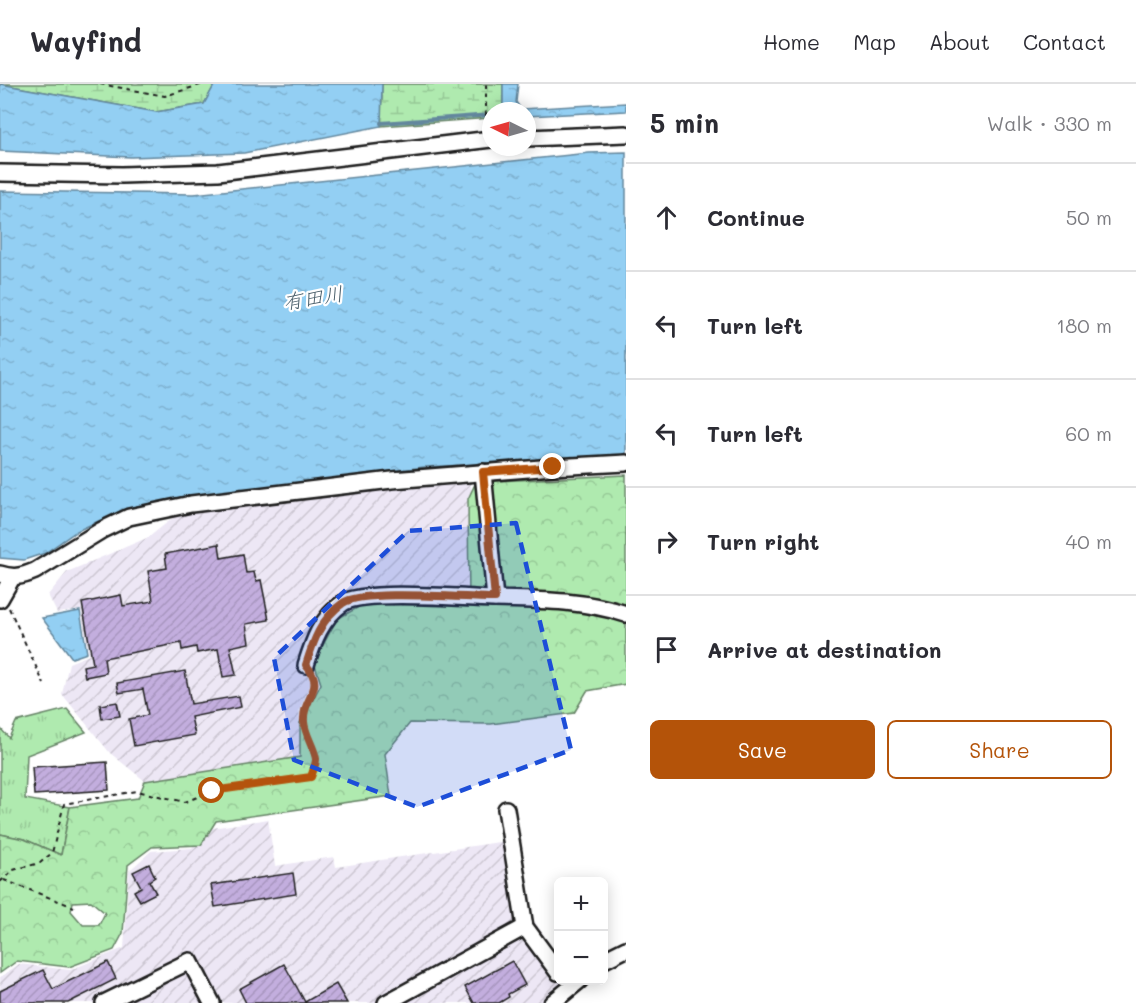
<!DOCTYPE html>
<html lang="en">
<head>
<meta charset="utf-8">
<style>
	:root { --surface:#fff; --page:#f7f7f7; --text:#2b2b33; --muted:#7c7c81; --line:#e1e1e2; --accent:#b45309 }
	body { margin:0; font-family:Mali,"Klee One",sans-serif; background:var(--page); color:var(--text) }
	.controls { position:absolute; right:18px; bottom:18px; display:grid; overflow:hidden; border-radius:9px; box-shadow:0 3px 15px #0003 }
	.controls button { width:54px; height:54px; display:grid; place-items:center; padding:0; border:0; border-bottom:2px solid var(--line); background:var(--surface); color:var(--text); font:30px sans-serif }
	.compass { position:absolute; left:482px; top:18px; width:54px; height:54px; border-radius:50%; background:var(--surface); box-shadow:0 3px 15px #0003; rotate:275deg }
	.stop { position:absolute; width:18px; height:18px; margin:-14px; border:4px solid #b45309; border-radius:50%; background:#fff }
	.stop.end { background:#b45309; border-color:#fff; box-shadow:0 2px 6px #0008 }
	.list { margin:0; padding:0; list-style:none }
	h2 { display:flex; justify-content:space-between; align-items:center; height:78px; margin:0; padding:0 24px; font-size:26px }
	h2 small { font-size:20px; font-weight:400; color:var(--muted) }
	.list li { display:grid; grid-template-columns:39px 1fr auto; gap:18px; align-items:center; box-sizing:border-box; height:108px; padding:0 24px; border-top:2px solid var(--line) }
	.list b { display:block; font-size:22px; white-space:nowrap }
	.list em { font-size:20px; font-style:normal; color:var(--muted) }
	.actions { display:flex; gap:12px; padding:18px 24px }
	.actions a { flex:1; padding:14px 0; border:2px solid var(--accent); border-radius:9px; text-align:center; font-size:21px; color:var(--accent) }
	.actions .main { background:var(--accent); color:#fff }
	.icon { flex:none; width:33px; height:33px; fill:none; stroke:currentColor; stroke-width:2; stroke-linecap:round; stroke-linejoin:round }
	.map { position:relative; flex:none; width:626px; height:919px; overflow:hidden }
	header { display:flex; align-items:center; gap:36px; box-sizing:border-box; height:84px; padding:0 30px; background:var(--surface); border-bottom:2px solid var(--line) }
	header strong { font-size:28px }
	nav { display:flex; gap:33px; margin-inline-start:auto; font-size:21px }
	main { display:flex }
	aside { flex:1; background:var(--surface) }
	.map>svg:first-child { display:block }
</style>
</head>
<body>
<header>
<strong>Wayfind</strong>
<nav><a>Home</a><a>Map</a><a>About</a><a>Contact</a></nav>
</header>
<main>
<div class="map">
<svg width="626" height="919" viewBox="0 0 626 919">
	<defs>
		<pattern id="industrial-furrows" width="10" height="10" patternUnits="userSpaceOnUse" patternTransform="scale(1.5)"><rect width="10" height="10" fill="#ede7f5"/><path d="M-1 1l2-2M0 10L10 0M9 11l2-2" fill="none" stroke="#cbc6d1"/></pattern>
		<pattern id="grass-tufts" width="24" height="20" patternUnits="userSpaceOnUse" patternTransform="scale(1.5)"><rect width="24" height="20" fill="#afeaaf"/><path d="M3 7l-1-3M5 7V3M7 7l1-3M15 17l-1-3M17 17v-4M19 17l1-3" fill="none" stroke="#96c896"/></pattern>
		<pattern id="forest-crowns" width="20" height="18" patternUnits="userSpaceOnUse" patternTransform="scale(1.5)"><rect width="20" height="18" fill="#afeaaf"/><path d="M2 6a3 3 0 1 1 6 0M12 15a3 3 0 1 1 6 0" fill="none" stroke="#96c896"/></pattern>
		<pattern id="wetland-marsh" width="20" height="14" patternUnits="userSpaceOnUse" patternTransform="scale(1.5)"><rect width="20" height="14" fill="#afeaaf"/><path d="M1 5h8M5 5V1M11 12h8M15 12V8" fill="none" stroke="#96c896"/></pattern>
		<pattern id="water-ripples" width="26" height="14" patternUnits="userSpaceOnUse" patternTransform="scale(1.5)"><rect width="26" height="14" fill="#93cff3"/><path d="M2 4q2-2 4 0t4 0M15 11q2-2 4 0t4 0" fill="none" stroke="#7eb1d0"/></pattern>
		<pattern id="building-hatch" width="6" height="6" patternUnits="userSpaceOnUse" patternTransform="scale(1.5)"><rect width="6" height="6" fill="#c3aede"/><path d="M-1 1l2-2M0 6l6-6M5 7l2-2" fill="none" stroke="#a795be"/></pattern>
	</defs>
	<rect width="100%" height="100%" fill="#fff"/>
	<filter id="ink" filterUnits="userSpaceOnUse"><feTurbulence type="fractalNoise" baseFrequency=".0167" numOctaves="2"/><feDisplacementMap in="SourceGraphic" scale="12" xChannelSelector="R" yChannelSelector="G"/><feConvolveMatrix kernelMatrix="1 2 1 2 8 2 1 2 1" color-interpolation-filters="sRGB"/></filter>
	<g filter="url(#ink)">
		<g fill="url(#industrial-furrows)">
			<path d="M470,396L483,505L368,503L335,513L301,572L311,599L299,626L300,673L145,697L110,669L62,610L69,579L89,571L81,526L57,529L48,511L67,488L149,453L178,430L399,401Z"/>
			<path d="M268,735L275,782L334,773L336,783L519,755L531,833L558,872V896L568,897L542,919H0V893L19,880L70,886L124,864L129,787L151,767L192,764L206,745Z"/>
		</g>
		<path fill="url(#grass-tufts)" stroke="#668366" stroke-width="1.5" d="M67,625L86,648L27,671L25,715L70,723L61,771L24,755L0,750V644L9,654L16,638Z"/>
		<path fill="url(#forest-crowns)" stroke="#668366" stroke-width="1.5" fill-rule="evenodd" d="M626,391V600L587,607L574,629L491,640L410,639L385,670L391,712L216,737L201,761L152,763L128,781L123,849L114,866L69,883L17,877L0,889V750L24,755L61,771L70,723L138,714L145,697L300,673V639L321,600L314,578L337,535L366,519H469L468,415L476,398ZM91,817L105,829L99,841H83L71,827L73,818Z"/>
		<g fill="url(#wetland-marsh)" stroke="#668366" stroke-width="1.5">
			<path d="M0,0H215L204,20L156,28Z"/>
			<path d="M382,0H503V27H491V34L381,42Z"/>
		</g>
		<g fill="url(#water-ripples)" stroke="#63879d" stroke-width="1.5">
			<path d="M0,0L156,28L204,20L215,0H382L381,42L244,69L131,73L0,67Z"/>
			<path d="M503,0H518L516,18L521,25L626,19V27L527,32V27H503Z"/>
			<path d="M626,68V373L424,383L176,415L120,427L77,447L45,469L24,476L0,474V107L194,110L589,69Z"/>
			<path d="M80,527L87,569L72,574L42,534Z"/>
		</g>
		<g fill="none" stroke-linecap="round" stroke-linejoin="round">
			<path stroke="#63879d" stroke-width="4" d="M381,39L491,31"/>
		</g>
		<g fill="url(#building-hatch)" stroke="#1c1c1c" stroke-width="1.5">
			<path d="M219,460L221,474L243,470L246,489L254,488L256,497L261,496L269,536L246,540L249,559L230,563L236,591L223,593L218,565L197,569L196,563L182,566L181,559L104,574L106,589L85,593L83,582L93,580L82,519L121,511L123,522L153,517L148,487L167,484L165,470Z"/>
			<path d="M185,587L191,620L239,612L241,623L191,633L195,651L134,662L129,635L148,631L143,605L119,609L117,599Z"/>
			<path d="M117,618L120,632L102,635L100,621Z"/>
			<path d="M107,678L109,706L34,711L32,683Z"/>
			<path d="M149,780L155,793L149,797L156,809L140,817L134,807L141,803L133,788Z"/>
			<path d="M293,789L296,810L215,823L211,801Z"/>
			<path d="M512,877L525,901L508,910L509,913L499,919H474L465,903Z"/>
			<path d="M108,878L116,895L68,919H0V907L43,886L53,905Z"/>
			<path d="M284,880L305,918L336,900L347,919H246L239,905Z"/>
		</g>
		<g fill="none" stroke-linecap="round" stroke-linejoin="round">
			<defs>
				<g id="minor">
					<path d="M527,54L626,50"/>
					<path d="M0,89L122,91L218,88L491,55"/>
					<path d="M483,388L495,515C539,516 583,516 626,530"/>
					<path d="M0,490C13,494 21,493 35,487L102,446L129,433L191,420L392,396L553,383L626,379"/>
					<path d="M0,515L12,494"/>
					<path d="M306,581C313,558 321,534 343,519C362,505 466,514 495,515"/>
					<path d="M506,725L525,843L558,888"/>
					<path d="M604,876L626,865"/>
					<path d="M104,919L190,877L212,919"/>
					<path d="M386,919L525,843"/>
					<path d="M552,919L580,896"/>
				</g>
			</defs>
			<use href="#minor" stroke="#1c1c1c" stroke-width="20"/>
			<g stroke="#1c1c1c" stroke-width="2" stroke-dasharray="4.5 4.5" stroke-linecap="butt">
				<path d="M100,0L165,12L203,0"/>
				<path d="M486,41V0"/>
				<path d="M9,524L44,600"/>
				<path d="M4,796L74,823"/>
				<path d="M0,798L13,786L40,779L52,769L64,720L137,707L185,718L212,707L311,693L316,676L304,640V627L315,602L314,593"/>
			</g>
			<use href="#minor" stroke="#fff" stroke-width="15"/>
		</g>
	</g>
	<g fill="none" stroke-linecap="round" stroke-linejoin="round" filter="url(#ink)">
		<path stroke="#b45309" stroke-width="8" d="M212,707L311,693C313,687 316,680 316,675C314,662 305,651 304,638C302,613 327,605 306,581C313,558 321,534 343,519C362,505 466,514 495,514L483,388L553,383"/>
	</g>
	<path fill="#1d4ed8" fill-opacity="0.2" stroke="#1d4ed8" stroke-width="4.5" stroke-dasharray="12 8" stroke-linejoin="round" d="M516,439L571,666L417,723L294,676L274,574L408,447Z"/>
	<g text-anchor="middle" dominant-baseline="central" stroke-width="4.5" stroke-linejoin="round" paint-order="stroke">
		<g font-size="20" font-style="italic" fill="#465b67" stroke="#fff">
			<text transform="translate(313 213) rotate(-9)">有田川</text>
		</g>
	</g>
</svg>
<div class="controls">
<button>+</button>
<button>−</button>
</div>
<svg class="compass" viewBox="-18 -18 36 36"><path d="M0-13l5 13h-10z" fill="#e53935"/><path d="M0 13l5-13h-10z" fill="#7c7c81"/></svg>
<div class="stop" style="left:212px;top:707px"></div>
<div class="stop end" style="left:553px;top:383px"></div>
</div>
<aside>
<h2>5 min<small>Walk · 330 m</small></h2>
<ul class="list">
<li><svg class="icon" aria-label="ahead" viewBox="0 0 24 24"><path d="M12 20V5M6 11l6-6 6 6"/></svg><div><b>Continue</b></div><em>50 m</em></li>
<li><svg class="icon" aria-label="left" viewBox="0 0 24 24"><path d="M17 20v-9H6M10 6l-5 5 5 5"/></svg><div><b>Turn left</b></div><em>180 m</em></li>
<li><svg class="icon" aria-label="left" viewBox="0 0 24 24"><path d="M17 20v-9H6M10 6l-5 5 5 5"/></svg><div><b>Turn left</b></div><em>60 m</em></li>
<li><svg class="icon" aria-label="right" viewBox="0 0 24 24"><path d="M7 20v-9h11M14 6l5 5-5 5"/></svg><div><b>Turn right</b></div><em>40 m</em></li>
<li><svg class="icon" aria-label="arrive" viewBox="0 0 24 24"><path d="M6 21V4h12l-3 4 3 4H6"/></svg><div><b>Arrive at destination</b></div></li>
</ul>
<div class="actions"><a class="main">Save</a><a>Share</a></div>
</aside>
</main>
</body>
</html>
